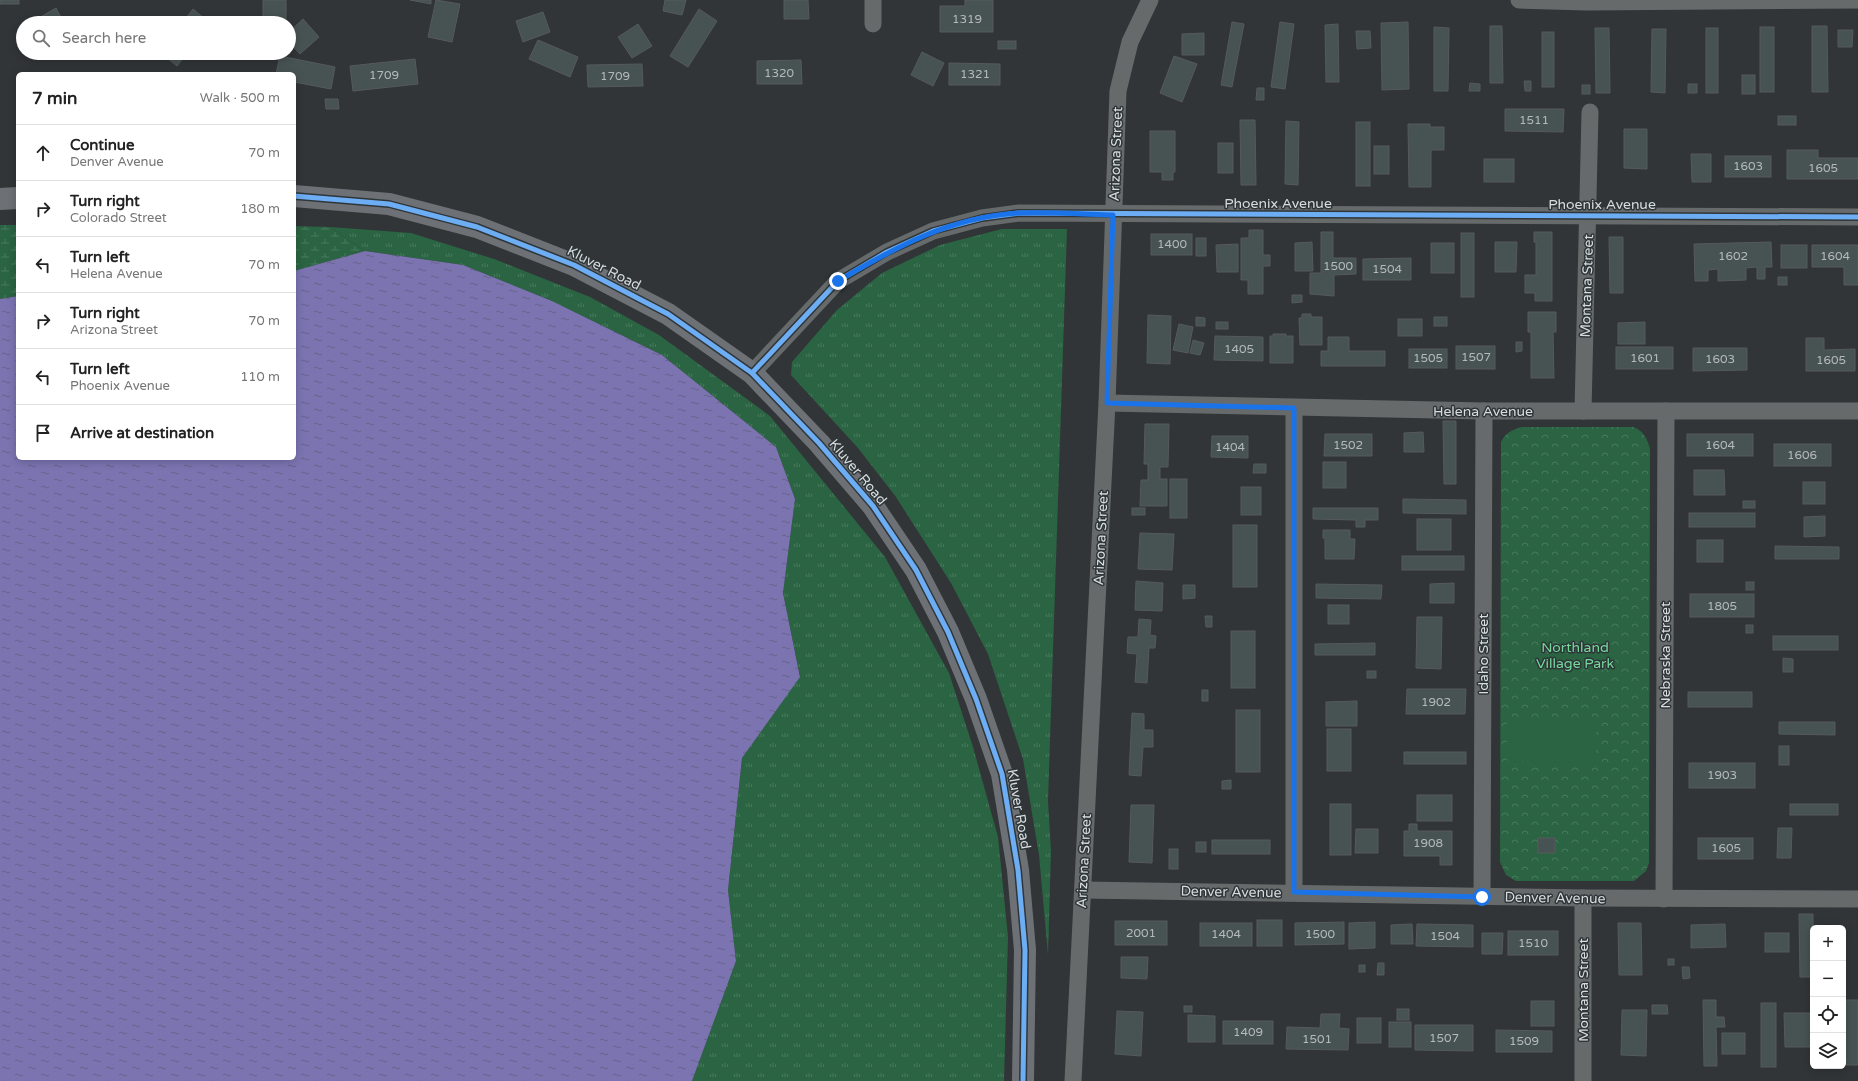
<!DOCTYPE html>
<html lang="en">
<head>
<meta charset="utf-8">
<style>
	:root { --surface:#fff; --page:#f2f2f2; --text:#222; --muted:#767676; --line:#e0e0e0 }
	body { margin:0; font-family:"Varela Round",sans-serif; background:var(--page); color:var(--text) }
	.controls { position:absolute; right:12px; bottom:12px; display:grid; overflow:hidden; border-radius:6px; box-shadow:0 2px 10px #0003 }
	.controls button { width:36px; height:36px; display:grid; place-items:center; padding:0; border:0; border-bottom:1px solid var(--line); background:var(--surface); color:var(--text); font:20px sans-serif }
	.stop { position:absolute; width:12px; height:12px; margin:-9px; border:3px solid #1a73e8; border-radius:50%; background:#fff }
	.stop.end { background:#1a73e8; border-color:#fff; box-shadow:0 1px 4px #0008 }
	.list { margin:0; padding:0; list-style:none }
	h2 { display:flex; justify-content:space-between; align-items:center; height:52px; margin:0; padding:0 16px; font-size:17px }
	h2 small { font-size:13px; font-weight:400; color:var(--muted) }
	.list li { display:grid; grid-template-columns:26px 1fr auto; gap:12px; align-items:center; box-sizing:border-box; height:56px; padding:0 16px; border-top:1px solid var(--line) }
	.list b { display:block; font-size:15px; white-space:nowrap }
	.list p { margin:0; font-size:13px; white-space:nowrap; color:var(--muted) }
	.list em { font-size:13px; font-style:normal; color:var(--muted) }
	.icon { flex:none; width:22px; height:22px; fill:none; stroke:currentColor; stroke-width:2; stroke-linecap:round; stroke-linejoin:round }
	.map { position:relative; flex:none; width:1858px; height:1081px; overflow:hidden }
	.search { position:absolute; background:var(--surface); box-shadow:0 2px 10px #0003; left:16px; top:16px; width:280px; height:44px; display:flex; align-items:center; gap:10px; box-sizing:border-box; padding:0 14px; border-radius:22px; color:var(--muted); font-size:15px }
	.panel { position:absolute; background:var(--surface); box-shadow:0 2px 10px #0003; left:16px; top:72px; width:280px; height:388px; border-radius:6px }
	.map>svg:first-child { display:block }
</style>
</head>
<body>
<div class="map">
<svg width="1858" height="1081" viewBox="0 0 1858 1081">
	<defs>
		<pattern id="grass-tufts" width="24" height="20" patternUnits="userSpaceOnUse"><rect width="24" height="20" fill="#2a6442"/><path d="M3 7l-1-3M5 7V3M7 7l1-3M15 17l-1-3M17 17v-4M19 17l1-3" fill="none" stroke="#487a5d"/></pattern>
		<pattern id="wetland-marsh" width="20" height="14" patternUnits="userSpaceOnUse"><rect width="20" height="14" fill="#2a6442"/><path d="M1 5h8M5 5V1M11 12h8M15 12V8" fill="none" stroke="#487a5d"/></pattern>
		<pattern id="park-crowns" width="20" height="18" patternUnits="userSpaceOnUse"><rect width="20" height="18" fill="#2a6442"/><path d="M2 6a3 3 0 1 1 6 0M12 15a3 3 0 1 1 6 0" fill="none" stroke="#487a5d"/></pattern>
		<pattern id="water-ripples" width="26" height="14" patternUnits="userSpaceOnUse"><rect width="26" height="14" fill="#7c74b1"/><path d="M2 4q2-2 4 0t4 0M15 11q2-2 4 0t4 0" fill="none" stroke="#67628a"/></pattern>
	</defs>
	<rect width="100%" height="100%" fill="#313537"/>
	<g fill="url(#grass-tufts)">
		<path d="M330,227L411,233L494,259L590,297L659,335L770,416L885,557L949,673L973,747L998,837L1008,937L1004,1081H692L736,961L728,890L742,758L800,676L783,593L795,499L776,447L662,355L552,301L463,265L365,251Z"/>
		<path d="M1002,229H1067L1048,801L1051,851L1048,955L1039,855L1023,759L988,654L951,583L896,497L858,448L791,375L792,362L837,310L882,273L940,245Z"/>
	</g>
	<g fill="url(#wetland-marsh)">
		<path d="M0,225H18V296L0,299Z"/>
		<path d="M294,226L330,227L365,251L294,271Z"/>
	</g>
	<path fill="url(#park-crowns)" d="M1522,427H1634C1644,432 1647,438 1650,449L1649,863L1646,871L1634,881H1516L1506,875L1500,862L1501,442C1506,432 1512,430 1522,427Z"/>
	<path fill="#2a6442" d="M1507,721L1596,722V763L1507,761Z"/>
	<path fill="url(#water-ripples)" d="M365,251L463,265L552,301L662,355L776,447L795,499L783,593L800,677L742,758L728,890L736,961L692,1081H0V299L18,296V458H294V271Z"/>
	<g fill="#475253" stroke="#565a5b">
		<rect x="0" y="0" width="19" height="4"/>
		<path d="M263,0H286V19L263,20Z"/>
		<path d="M410,0H431V4Z"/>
		<path d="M436,0L460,4L452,42L428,37Z"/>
		<path d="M665,0H686L682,15L663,11Z"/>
		<path d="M784,0H808L809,19H784Z"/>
		<path d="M965,0H993V32H940V6H965Z"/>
		<path d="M56,8L64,23H40L37,19Z"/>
		<path d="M193,9L210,23H182Z"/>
		<path d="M699,9L717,21L688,67L670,56Z"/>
		<path d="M543,12L550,32L523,42L516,21Z"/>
		<path d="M303,19L319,37L300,54L289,42V32Z"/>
		<path d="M1232,22L1244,24L1232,87L1221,85Z"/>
		<path d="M1280,22L1294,24L1285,89L1271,87Z"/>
		<path d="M1408,22L1409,89L1382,90L1381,23Z"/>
		<path d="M638,24L652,46L632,58L618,37Z"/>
		<path d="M1338,24L1339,82H1326L1325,25Z"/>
		<path d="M1490,26H1502L1503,83H1490Z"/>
		<path d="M1812,26H1827L1828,92H1812Z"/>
		<path d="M1434,27L1449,28L1448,91H1434Z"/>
		<rect x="1760" y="27" width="14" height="65"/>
		<path d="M1595,28H1609L1610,93H1596Z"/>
		<rect x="1706" y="28" width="12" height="65"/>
		<path d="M1652,29H1666L1665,93L1651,92Z"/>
		<path d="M1838,30H1853L1852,47H1838Z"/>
		<path d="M1356,31H1370L1371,48L1357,49Z"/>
		<rect x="1542" y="32" width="12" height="55"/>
		<path d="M1204,33V55H1182V34Z"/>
		<path d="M538,40L578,57L570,77L529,59Z"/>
		<rect x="998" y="41" width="18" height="8"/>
		<path d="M922,52L944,63L933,86L911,75Z"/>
		<path d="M161,53H187L177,66Z"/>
		<path d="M280,56L335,67L331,89L294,82V74H276Z"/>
		<path d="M1174,56L1197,64L1182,102L1160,93Z"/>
		<path d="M415,59L418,84L353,91L350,66Z"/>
		<path d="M801,60L802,84H757V61Z"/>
		<path d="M949,63L1000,64V85H949Z"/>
		<path d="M642,64L643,86L588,87L587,65Z"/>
		<rect x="1742" y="75" width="13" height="19"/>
		<path d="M1524,81H1531V91H1525Z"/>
		<path d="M1470,83L1480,84V91H1469Z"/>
		<rect x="1688" y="84" width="9" height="9"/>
		<rect x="1582" y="85" width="8" height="9"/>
		<path d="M1257,88H1264V100H1256Z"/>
		<path d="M325,99H338L339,109H326Z"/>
		<path d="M1505,109H1564L1563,132L1505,131Z"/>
		<rect x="1778" y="116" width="18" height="9"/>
		<path d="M1240,120H1255L1256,185H1241Z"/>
		<path d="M1286,121L1299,122L1298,185L1285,184Z"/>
		<rect x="1356" y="122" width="14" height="64"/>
		<path d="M1408,124H1430V127H1444V150H1431V187H1409Z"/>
		<path d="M1624,129H1647V169L1624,168Z"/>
		<path d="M1150,131H1175V172H1173V180H1162V172H1150Z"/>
		<rect x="1218" y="143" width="15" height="30"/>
		<rect x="1374" y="146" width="15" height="28"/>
		<path d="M1787,150H1818V158H1858V179H1787Z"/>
		<path d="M1691,154H1711V182H1692Z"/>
		<rect x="1725" y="156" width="46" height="21"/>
		<rect x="1484" y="159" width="30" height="23"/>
		<path d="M1249,230H1263V255H1270V266H1263V294H1248V280H1241V238H1249Z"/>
		<path d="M1321,232H1333V258H1356V274L1334,275V296L1310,294V273H1321Z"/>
		<path d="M1534,232H1552V301H1535V293H1525V275H1536V242H1534Z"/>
		<rect x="1461" y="233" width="13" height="64"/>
		<rect x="1151" y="234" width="41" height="21"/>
		<path d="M1609,237H1623V293H1610Z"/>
		<rect x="1196" y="238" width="10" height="18"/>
		<path d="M1312,242L1313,271H1295V243Z"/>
		<path d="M1495,242H1517L1516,272H1495Z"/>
		<path d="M1771,242L1772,267H1765V279H1757V267L1746,268V280L1718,281V269L1708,270V281H1695L1694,244Z"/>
		<rect x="1431" y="243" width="23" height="30"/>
		<path d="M1238,244V272H1217L1216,245Z"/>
		<rect x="1781" y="245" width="26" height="23"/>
		<path d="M1812,245H1858V285H1844V267H1812Z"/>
		<path d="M1411,258V280H1363V259Z"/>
		<rect x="1778" y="277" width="9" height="8"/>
		<path d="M1292,295H1302V302L1292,303Z"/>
		<path d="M1528,312H1556V332H1553L1554,378H1531V332H1528Z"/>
		<path d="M1302,314H1311V317H1322V345H1300L1299,318H1302Z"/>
		<path d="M1148,315L1171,316L1170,364L1147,363Z"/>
		<path d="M1196,317L1205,318V326H1196Z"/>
		<rect x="1434" y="317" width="13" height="9"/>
		<rect x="1398" y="319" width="24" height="17"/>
		<rect x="1216" y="322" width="12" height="7"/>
		<path d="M1645,322V344H1618V323Z"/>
		<path d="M1179,324L1193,327L1188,353L1173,350Z"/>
		<path d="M1273,334H1286V336H1293V363H1270V336H1273Z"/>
		<path d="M1215,336L1263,337V361L1214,360Z"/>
		<path d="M1328,337H1349V351H1385V366H1321V351H1328Z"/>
		<path d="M1806,338H1824V350L1855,349V371H1806Z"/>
		<path d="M1193,340L1204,343L1200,355L1190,353Z"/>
		<path d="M1516,342H1522V351L1516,352Z"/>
		<rect x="1456" y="346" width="39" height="23"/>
		<rect x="1616" y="347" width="57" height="22"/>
		<path d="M1693,348H1747V370L1693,371Z"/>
		<rect x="1409" y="349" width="38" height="19"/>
		<path d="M1443,421H1456V484H1444Z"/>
		<path d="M1145,424H1169L1168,467H1160V479H1167V506H1140L1141,480H1148V464H1144Z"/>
		<path d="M1423,432L1424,452H1404V433Z"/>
		<path d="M1325,434H1372V456H1324Z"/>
		<rect x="1687" y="434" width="66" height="22"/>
		<path d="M1212,436H1248V458L1211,457Z"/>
		<rect x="1774" y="444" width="57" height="22"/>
		<rect x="1323" y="462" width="23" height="26"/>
		<path d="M1254,464H1266V473H1253Z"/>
		<path d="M1694,470H1724L1725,495H1694Z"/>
		<rect x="1170" y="479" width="17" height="39"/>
		<rect x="1803" y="482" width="22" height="22"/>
		<rect x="1241" y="487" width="20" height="28"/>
		<path d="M1403,499L1466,500V514L1403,513Z"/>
		<rect x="1743" y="501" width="12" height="7"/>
		<rect x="1132" y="508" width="13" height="7"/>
		<path d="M1313,508H1378V520H1365V527H1356V520L1313,519Z"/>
		<rect x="1689" y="513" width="66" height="14"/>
		<path d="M1825,516V536L1804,537V517Z"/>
		<rect x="1417" y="519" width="34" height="31"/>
		<rect x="1233" y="525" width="24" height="62"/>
		<path d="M1323,530H1350V539H1355L1354,559H1325V538H1323Z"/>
		<path d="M1140,533L1174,534L1172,570L1138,569Z"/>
		<rect x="1697" y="540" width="26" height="22"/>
		<path d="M1775,546L1839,547V559H1775Z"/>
		<rect x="1402" y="556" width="62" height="14"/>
		<path d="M1136,581L1163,583L1162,611L1135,610Z"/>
		<rect x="1746" y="582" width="8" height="8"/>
		<path d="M1454,583V603H1430V584Z"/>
		<path d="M1316,584L1382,585L1381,599L1316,598Z"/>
		<path d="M1183,585H1195V598L1183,599Z"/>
		<rect x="1690" y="594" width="64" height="23"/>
		<rect x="1328" y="605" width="21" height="19"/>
		<path d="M1205,616H1212V627H1206Z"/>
		<path d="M1417,617H1442L1441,669L1416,668Z"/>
		<path d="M1139,619L1151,620L1150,635L1156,636L1155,648H1149L1147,683L1135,682L1137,654L1127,653L1128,637H1138Z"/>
		<rect x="1746" y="625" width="7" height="8"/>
		<rect x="1231" y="631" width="24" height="57"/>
		<rect x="1773" y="636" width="65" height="14"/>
		<path d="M1375,643V655H1315V644Z"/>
		<path d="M1783,658L1793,659V672H1783Z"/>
		<rect x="1367" y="671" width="9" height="7"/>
		<path d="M1407,689H1466L1465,714H1406Z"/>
		<rect x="1202" y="690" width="6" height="11"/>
		<rect x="1688" y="692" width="64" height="15"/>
		<path d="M1357,701V726H1326V702Z"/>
		<rect x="1236" y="710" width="24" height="62"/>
		<path d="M1132,713L1144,714V730H1153V747H1143L1141,776L1129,775Z"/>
		<path d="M1779,722H1835V735L1779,734Z"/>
		<rect x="1327" y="729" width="24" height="42"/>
		<rect x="1779" y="746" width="10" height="19"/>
		<rect x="1404" y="752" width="62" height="12"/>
		<rect x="1689" y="763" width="66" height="25"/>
		<path d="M1231,780V789H1222V781Z"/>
		<rect x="1417" y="795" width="35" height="26"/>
		<rect x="1330" y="804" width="21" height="51"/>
		<rect x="1790" y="804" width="48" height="11"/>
		<path d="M1131,805H1154L1152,863L1129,862Z"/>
		<path d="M1409,824H1417V831H1452V865H1440V856H1404V831H1409Z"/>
		<path d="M1778,828H1792L1791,858H1777Z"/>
		<path d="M1356,829H1378V853H1355Z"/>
		<rect x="1538" y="838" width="17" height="15"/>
		<rect x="1698" y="838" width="55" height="21"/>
		<rect x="1212" y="840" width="58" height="14"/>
		<rect x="1196" y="842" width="10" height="10"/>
		<rect x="1169" y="849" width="9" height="20"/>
		<path d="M1799,914H1813V977H1800Z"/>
		<rect x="1257" y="920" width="25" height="26"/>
		<rect x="1115" y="921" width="52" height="24"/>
		<path d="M1344,922V944L1295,945V923Z"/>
		<path d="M1375,922V948L1349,949V923Z"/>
		<rect x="1200" y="923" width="52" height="23"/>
		<path d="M1618,923H1641L1642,975H1619Z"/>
		<path d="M1412,924L1413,944H1391V925Z"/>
		<path d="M1417,924L1473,925V947L1416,946Z"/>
		<path d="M1725,924L1726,947L1691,948V925Z"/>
		<rect x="1508" y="931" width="50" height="24"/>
		<path d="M1482,933H1503L1502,954H1482Z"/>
		<rect x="1765" y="933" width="24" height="19"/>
		<path d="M1121,957H1148L1147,979L1121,978Z"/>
		<rect x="1668" y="959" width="6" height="6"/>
		<path d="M1378,963H1384V975H1377Z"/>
		<rect x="1359" y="965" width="6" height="7"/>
		<path d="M1682,967H1689L1690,978L1683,979Z"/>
		<path d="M1703,1000H1716V1017H1724L1725,1027H1716L1717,1066H1704Z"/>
		<rect x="1845" y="1000" width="13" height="65"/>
		<rect x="1531" y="1001" width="23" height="25"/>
		<rect x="1761" y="1003" width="15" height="64"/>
		<path d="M1652,1005H1667L1668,1014H1652Z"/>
		<rect x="1184" y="1006" width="8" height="6"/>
		<rect x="1397" y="1009" width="12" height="11"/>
		<path d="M1622,1010H1647L1646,1056L1621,1055Z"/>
		<path d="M1117,1011L1143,1012L1141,1056L1115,1054Z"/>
		<path d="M1784,1013H1810L1811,1047H1785Z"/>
		<path d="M1321,1014H1340L1339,1028L1349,1029L1348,1050L1286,1049L1287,1027L1320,1028Z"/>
		<path d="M1188,1015L1215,1016V1042H1188Z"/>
		<rect x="1357" y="1018" width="24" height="25"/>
		<rect x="1223" y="1021" width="50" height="23"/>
		<rect x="1389" y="1022" width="22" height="25"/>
		<path d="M1415,1025H1473V1051L1415,1050Z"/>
		<path d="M1496,1030L1552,1031V1052H1496Z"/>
		<rect x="1722" y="1033" width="23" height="21"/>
	</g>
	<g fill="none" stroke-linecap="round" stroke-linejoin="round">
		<g stroke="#676a6b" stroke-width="17">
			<path d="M873,0V24"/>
			<path d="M1519,0L1587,2L1858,0"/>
			<path d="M752,373L838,281L887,252L933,231L982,218L1019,213L1858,217"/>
			<path d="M1107,403L1484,411H1858"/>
			<path d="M1294,408V892"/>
			<path d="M1583,411L1590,112"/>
			<path d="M1083,890L1583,898L1858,899"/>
			<path d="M1482,897L1484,411"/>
			<path d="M1583,898V1081"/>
			<path d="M1664,899L1666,411"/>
			<path d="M1073,1081L1107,403L1118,91L1130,42L1150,0"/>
		</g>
		<g stroke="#6d7175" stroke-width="22">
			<path d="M294,196L389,204L477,227L574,265L668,314L752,373L819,443L873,506L916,570L948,632L976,699L1002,774L1018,870L1025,950L1023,1081"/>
			<path d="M0,199L18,198"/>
		</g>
		<defs>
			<g id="cycleway">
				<path d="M294,196L389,204L477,227L574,265L668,314L752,373L819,443L873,506L916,570L948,632L976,699L1002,774L1018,870L1025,950L1023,1081"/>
				<path d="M752,373L838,281L887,252L933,231L982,218L1019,213L1858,217"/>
			</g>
		</defs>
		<use href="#cycleway" stroke="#2f3639" stroke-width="8"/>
		<use href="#cycleway" stroke="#6dadf4" stroke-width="5"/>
	</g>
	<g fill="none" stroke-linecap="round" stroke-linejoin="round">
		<path stroke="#1a73e8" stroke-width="5" d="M838,281C896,247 950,217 1019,213C1050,212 1082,214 1113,215L1107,403L1294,408V892L1482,897"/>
	</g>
	<g text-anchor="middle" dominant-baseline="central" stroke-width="3" stroke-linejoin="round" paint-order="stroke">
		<g font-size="12" fill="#b4babb">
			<text x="967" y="19">1319</text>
			<text x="779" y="73">1320</text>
			<text x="975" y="74">1321</text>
			<text x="384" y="75">1709</text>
			<text x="615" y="76">1709</text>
			<text x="1534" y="120">1511</text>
			<text x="1748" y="166">1603</text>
			<text x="1823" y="168">1605</text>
			<text x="1172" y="244">1400</text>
			<text x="1733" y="256">1602</text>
			<text x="1835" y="256">1604</text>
			<text x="1338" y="266">1500</text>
			<text x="1387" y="269">1504</text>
			<text x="1239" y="349">1405</text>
			<text x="1476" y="357">1507</text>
			<text x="1428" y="358">1505</text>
			<text x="1645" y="358">1601</text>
			<text x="1720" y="359">1603</text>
			<text x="1831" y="360">1605</text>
			<text x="1348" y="445">1502</text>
			<text x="1720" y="445">1604</text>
			<text x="1230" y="447">1404</text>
			<text x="1802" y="455">1606</text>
			<text x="1722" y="606">1805</text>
			<text x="1436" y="702">1902</text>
			<text x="1722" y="775">1903</text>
			<text x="1428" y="843">1908</text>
			<text x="1726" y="848">1605</text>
			<text x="1141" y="933">2001</text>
			<text x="1226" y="934">1404</text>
			<text x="1320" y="934">1500</text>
			<text x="1445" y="936">1504</text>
			<text x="1533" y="943">1510</text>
			<text x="1248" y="1032">1409</text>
			<text x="1444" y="1038">1507</text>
			<text x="1317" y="1039">1501</text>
			<text x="1524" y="1041">1509</text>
		</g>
		<g font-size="14" fill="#d8dcde" stroke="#2f3639">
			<text transform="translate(1116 154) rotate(-88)">Arizona Street</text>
			<text x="1278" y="203">Phoenix Avenue</text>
			<text x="1602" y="204">Phoenix Avenue</text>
			<text transform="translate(604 268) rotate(27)">Kluver Road</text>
			<text transform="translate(1587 286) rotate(-88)">Montana Street</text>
			<text x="1483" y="411">Helena Avenue</text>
			<text transform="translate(858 472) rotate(50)">Kluver Road</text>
			<text transform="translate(1101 538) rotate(-87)">Arizona Street</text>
			<text transform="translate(1483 654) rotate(-90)">Idaho Street</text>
			<text transform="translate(1665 655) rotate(-90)">Nebraska Street</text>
			<text transform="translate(1019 809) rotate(80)">Kluver Road</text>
			<text transform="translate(1084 861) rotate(-87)">Arizona Street</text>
			<text transform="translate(1231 892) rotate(1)">Denver Avenue</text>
			<text transform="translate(1555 898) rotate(1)">Denver Avenue</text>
			<text transform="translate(1583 990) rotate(-90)">Montana Street</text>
		</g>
		<g font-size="14" fill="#75d99a" stroke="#2f3639">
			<text x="1575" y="647">Northland<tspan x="1575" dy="16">Village Park</tspan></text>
		</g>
	</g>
</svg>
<div class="controls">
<button>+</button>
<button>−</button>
<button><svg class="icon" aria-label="locate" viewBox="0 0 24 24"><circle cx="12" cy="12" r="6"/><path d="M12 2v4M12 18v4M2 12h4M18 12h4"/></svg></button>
<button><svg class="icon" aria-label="layers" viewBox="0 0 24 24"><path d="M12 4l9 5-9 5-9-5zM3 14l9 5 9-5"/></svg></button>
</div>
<div class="stop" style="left:1482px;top:897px"></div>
<div class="stop end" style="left:838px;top:281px"></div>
<div class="search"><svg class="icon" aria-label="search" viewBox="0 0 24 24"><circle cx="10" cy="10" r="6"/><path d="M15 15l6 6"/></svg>Search here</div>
<section class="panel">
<h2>7 min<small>Walk · 500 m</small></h2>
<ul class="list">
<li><svg class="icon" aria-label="ahead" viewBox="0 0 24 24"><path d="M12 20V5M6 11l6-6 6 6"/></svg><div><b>Continue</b><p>Denver Avenue</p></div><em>70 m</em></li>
<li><svg class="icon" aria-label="right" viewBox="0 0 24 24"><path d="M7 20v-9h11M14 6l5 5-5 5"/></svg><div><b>Turn right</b><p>Colorado Street</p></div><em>180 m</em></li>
<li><svg class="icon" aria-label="left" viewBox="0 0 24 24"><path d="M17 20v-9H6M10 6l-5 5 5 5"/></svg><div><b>Turn left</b><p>Helena Avenue</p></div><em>70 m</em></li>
<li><svg class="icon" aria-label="right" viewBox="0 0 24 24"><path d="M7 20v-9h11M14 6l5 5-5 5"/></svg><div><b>Turn right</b><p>Arizona Street</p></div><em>70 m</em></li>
<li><svg class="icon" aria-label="left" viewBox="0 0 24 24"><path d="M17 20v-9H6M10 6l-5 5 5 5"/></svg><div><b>Turn left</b><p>Phoenix Avenue</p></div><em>110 m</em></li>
<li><svg class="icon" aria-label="arrive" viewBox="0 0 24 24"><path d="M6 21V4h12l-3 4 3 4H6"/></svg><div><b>Arrive at destination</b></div></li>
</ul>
</section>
</div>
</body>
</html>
